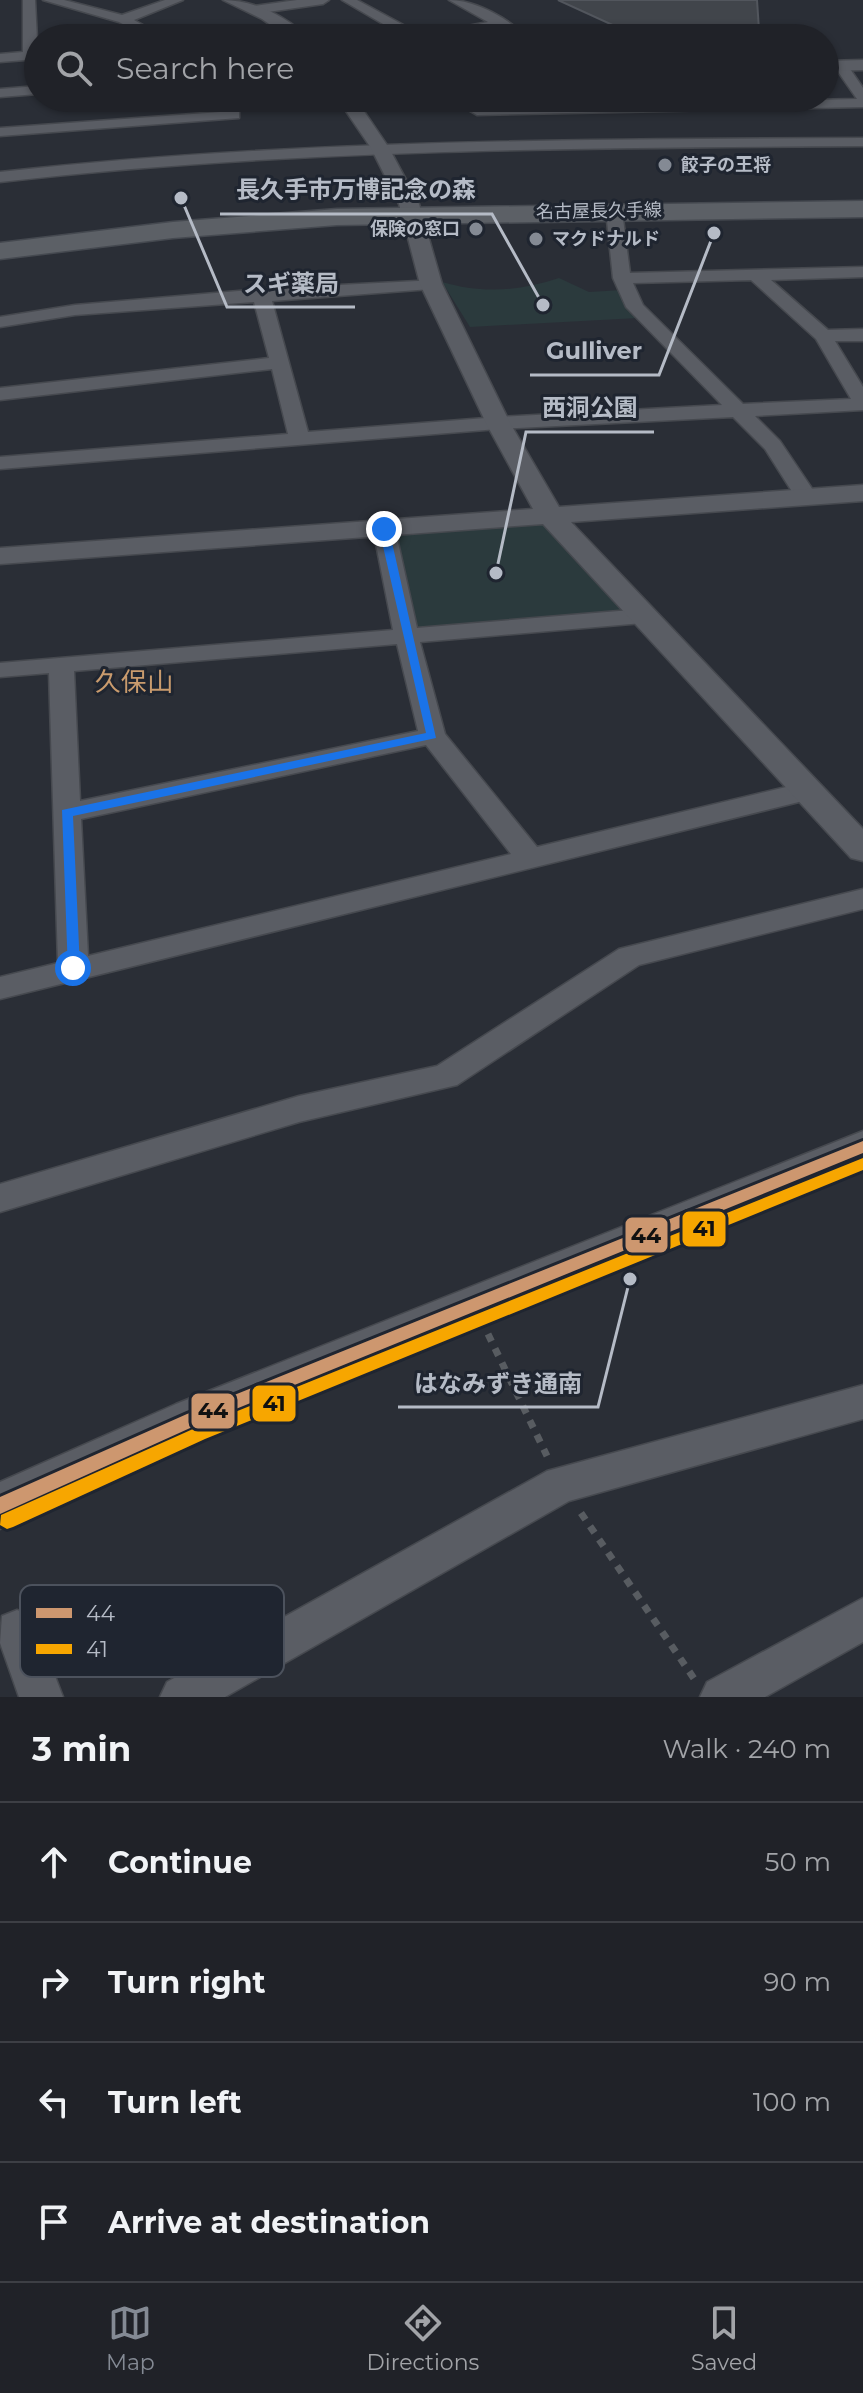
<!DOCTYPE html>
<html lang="en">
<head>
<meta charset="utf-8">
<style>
	:root { --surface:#202228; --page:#282a30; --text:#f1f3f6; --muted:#a2a4a8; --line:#3d3f45; --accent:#848a94 }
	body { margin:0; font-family:Montserrat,"Noto Sans JP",sans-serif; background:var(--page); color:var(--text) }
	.stop { position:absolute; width:24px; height:24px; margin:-18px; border:6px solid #1a73e8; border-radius:50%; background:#fff }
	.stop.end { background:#1a73e8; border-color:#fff; box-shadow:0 2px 8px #0008 }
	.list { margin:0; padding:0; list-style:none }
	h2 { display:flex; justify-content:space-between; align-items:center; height:104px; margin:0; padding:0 32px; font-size:34px }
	h2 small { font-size:26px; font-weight:400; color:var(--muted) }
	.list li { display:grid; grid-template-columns:52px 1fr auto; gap:24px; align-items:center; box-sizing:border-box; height:120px; padding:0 32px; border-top:2px solid var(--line) }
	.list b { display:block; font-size:30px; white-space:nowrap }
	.list em { font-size:26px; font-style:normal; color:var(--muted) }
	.icon { flex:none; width:44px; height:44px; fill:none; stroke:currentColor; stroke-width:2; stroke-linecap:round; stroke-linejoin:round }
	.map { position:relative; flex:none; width:863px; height:1697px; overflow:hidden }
	.search { position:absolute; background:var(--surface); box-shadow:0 2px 6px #0004; left:24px; right:24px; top:24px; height:88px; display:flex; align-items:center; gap:20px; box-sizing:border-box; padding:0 28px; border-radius:44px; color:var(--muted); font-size:30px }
	.sheet { height:584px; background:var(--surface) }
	nav { display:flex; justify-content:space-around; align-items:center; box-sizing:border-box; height:112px; border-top:2px solid var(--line); background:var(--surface); font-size:22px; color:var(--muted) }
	nav a { display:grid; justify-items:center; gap:4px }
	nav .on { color:var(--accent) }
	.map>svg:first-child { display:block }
</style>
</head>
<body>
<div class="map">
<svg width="863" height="1697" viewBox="0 0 863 1697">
	<rect width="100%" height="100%" fill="#2a2e36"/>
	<g fill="#2b3a3d">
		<path d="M473,98H572L576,108L485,109Z"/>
		<path d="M559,278L589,292L622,290L638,318L470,327L442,282C483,294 519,291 559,278Z"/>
		<path d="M544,523L630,612L416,632L389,533Z"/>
	</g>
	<path fill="#41454b" stroke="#52565d" stroke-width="2" d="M558,0H757L759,30L721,38H641Z"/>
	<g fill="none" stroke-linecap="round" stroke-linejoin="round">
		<defs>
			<g id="minor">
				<path d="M23,0H35L38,59L0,62V54L23,52Z"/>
				<path d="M43,0H64L122,15L165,0H183L134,20L166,38H149L119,22Z"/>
				<path d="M297,0H329L323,4L254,14L248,10L254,6Z"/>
				<path d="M342,0H357L422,35L488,22L449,0C476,0 509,19 528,38H513L498,27L445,38H407Z"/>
				<path d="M841,62L846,63L863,88V107L477,115L470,111L477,107L857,99L834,66Z"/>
				<path d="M38,86V94L0,97V89Z"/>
				<path d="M234,111L239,112V118L0,136V128Z"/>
				<path d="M863,138V146C574,148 287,149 0,182V172C287,140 574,139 863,138Z"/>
				<path d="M614,206L622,211L630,273L863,267V277L771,280L828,330L863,329V341H835L863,387V410L755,416L780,441L817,496L814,501H798L765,449L733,417L498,429L0,469V457L288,434L272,369L0,400V388L269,358L254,302L75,315L0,327V317L75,305L261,289L437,280L440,284L431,289L272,301L308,432L498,417L722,405L626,307L613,278L606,211ZM751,280L816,339L851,399L743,404L643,305L633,283Z"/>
				<path d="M384,522L395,529L417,628L643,609L651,611L655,616L651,621L643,623L420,642L445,734L537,847L807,782L817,785L820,791L817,797L807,800L0,999V977L58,963L49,673L0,677V663L393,630L373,529ZM397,644L418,731L80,801L74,671ZM426,745L511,854L88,956L81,819Z"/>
				<path d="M863,889V909L639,965L457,1085L299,1122L0,1212V1184L299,1096L437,1066L619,949Z"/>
				<path d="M863,1385V1419L569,1501L225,1697H160L167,1682L547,1471Z"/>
				<path d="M863,1598V1642L765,1697H700L707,1682Z"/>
				<path d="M17,1610L32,1616L63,1697H19L0,1643L2,1616Z"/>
			</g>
			<g id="tertiary">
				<path d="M223,0C253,0 287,16 308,38H289L262,19Z"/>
				<path d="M863,60V70L825,71V61Z"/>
				<path d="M337,98H355L389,148L419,204L442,284L510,423L559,507L863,485V501L571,522L863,829V861L851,858L543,524L0,564V548L533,509L486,423L420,284L399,204L371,148Z"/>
				<path d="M863,1131V1164L210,1434L0,1529V1482L176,1404Z"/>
			</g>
			<path id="primary" d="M863,201V217L337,225L173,238L0,259V243L173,222L337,209Z"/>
		</defs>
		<use href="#minor" stroke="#46494f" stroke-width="3"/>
		<use href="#tertiary" stroke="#46494f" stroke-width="3"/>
		<use href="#primary" stroke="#454950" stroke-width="3"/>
		<g stroke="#585c61" stroke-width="7" stroke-dasharray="8 8" stroke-linecap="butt">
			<path d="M488,1334L547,1456"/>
			<path d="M581,1513L695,1680"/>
		</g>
		<use href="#minor" fill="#5a5d64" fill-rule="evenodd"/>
		<use href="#tertiary" fill="#5a5d64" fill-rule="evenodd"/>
		<use href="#primary" fill="#5c6066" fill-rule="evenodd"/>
		<defs>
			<path id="bus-1" d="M863,1141V1153L199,1424L0,1514V1497L187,1414Z"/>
			<path id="bus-2" d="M863,1158V1170L205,1439L13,1527L7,1529L0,1525L1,1515L193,1429Z"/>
		</defs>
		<use href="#bus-1" stroke="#1f2530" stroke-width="6"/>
		<use href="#bus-2" stroke="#1f2530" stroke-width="6"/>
		<use href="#bus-1" fill="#cd976f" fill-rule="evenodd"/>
		<use href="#bus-2" fill="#f7a600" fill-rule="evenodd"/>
	</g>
	<path fill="#1a73e8" d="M384,526L389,529L436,738L73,816L80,968L73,973L68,972L62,810L426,733L379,529Z"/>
	<g fill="#848a94" stroke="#1f2530" stroke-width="3">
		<circle cx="665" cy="165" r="8"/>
		<circle cx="476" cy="229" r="8"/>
		<circle cx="536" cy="239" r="8"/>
	</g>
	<g text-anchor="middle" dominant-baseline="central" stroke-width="6" stroke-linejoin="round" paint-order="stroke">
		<g font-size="18" font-weight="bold" fill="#b5bbc6" stroke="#1f2530" text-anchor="start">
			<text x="681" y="165">餃子の王将</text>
			<text x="460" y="229" text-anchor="end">保険の窓口</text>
			<text x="552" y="239">マクドナルド</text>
		</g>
		<g font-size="18" fill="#b5bbc6" stroke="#1f2530">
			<text transform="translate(599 211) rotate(-1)">名古屋長久手線</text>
		</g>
		<g font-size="26" fill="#c99b6d" stroke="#1f2530">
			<text x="134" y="682">久保山</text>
		</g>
	</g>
	<rect x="20" y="1585" width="264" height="92" rx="12" fill="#1f2530" stroke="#4c525d" stroke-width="2"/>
	<rect x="36" y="1608" width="36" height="10" fill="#cd976f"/>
	<rect x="36" y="1644" width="36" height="10" fill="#f7a600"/>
	<g font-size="22" fill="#b5bbc6">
		<text x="86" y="1621">44</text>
		<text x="86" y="1657">41</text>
	</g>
	<path fill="none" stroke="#b5bbc6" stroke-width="3" d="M543 305L492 214H220M181 198L227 307H355M714 233L659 375H530M496 573L526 432H654M630 1279L598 1407H398"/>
	<g fill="#b5bbc6" stroke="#1f2530" stroke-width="3">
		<circle cx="543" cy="305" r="8"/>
		<circle cx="181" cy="198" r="8"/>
		<circle cx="714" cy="233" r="8"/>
		<circle cx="496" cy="573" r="8"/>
		<circle cx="630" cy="1279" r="8"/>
	</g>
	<g font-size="24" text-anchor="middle" font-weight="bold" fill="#b5bbc6" stroke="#1f2530" stroke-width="6" stroke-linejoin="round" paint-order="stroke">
		<text x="356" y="198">長久手市万博記念の森</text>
		<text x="291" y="292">スギ薬局</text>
		<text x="594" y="359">Gulliver</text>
		<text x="590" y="416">西洞公園</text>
		<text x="498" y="1392">はなみずき通南</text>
	</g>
	<g stroke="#1f2530" stroke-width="3">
		<rect x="681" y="1210" width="46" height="38" rx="8" fill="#f7a600"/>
		<rect x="624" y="1216" width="45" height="38" rx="8" fill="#cd976f"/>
		<rect x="251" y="1384" width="46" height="39" rx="8" fill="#f7a600"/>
		<rect x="190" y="1392" width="46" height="38" rx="8" fill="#cd976f"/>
	</g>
	<g font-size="22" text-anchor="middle" font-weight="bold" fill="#111">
		<text x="704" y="1236">41</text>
		<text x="646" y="1243">44</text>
		<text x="274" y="1411">41</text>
		<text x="213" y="1418">44</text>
	</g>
</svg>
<div class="stop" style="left:73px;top:968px"></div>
<div class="stop end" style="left:384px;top:529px"></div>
<div class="search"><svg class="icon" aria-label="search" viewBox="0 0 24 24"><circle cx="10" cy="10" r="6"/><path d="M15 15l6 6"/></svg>Search here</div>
</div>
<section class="sheet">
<h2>3 min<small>Walk · 240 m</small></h2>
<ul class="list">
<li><svg class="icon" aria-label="ahead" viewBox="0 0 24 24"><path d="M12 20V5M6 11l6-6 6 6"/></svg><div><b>Continue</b></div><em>50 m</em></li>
<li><svg class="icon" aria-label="right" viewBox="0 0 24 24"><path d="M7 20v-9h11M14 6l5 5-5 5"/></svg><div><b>Turn right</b></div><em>90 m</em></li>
<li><svg class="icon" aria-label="left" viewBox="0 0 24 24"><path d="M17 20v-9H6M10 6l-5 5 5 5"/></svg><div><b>Turn left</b></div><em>100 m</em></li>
<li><svg class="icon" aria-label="arrive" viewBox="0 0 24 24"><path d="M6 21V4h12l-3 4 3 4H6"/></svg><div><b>Arrive at destination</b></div></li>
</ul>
</section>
<nav>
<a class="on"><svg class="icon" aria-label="map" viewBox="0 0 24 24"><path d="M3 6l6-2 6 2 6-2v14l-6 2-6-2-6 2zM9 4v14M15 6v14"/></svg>Map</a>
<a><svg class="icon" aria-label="directions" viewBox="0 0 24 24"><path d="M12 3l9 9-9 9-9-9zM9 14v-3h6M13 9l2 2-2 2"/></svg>Directions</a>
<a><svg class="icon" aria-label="saved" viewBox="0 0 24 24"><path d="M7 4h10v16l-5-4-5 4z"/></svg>Saved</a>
</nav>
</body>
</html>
